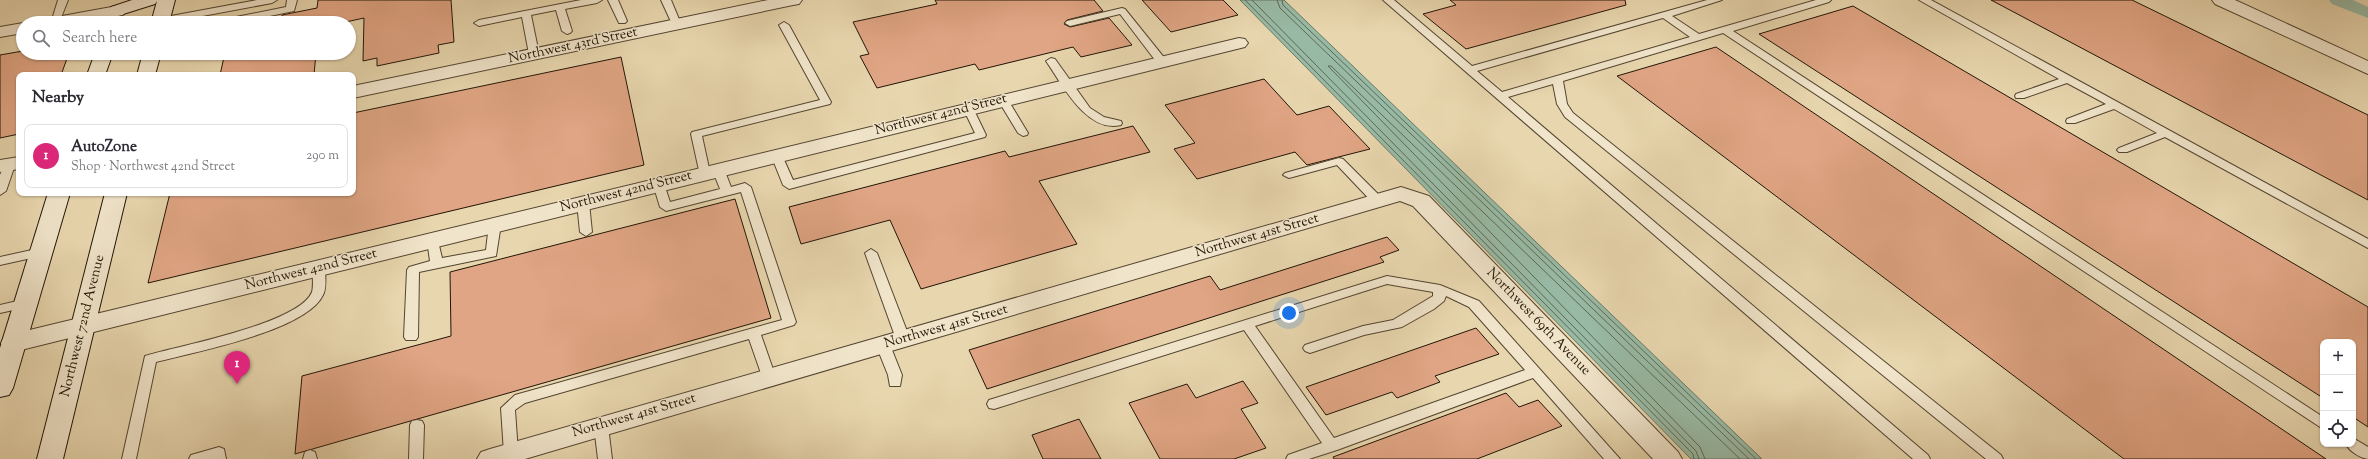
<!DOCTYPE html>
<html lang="en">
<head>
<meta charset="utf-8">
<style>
	:root { --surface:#fff; --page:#f2f2f3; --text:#2b2b33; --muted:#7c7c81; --line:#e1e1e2; --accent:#db2777 }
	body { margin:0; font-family:"Sorts Mill Goudy",serif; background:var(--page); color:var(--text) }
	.controls { position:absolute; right:12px; bottom:12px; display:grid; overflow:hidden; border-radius:8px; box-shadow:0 1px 3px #0004 }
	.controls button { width:36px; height:36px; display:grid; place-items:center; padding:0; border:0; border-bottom:1px solid var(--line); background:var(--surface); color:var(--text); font:20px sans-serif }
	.you { position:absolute; left:1289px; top:313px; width:14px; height:14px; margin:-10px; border:3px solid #fff; border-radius:50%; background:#1a73e8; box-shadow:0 0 0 6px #1a73e833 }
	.badge { display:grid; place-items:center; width:26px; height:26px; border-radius:50%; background:var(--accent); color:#fff; font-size:13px; font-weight:700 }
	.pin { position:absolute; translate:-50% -33px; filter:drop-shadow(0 1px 2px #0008) }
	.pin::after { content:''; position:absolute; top:21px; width:14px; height:12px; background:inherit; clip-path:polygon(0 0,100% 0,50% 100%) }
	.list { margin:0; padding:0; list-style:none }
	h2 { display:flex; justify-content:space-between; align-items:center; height:52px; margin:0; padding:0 16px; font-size:17px }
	h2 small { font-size:13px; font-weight:400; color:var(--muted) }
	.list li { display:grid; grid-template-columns:26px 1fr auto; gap:12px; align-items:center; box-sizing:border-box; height:64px; margin:0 8px 8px; padding:0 8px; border:1px solid var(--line); border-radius:8px }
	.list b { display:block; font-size:15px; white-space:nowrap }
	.list p { margin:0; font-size:13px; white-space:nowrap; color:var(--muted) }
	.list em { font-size:13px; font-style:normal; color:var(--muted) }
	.icon { flex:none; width:22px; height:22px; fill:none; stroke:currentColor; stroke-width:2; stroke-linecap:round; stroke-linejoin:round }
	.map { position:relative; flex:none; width:2368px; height:459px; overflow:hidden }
	.search { position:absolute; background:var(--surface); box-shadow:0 1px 3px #0004; left:16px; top:16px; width:340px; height:44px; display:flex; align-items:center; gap:10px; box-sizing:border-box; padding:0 14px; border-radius:22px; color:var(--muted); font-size:15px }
	.panel { position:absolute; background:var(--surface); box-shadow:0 1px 3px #0004; left:16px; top:72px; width:340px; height:124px; border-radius:8px }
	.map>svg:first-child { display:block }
</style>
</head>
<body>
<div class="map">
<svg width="2368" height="459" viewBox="0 0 2368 459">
	<rect width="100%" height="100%" fill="#e8d6ae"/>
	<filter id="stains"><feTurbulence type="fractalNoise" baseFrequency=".005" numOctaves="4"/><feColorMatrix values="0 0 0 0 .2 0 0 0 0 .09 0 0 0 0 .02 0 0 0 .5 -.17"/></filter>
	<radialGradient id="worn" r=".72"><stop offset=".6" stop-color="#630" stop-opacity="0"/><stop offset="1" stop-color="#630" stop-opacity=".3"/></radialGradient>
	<path fill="#98baa5" stroke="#687865" d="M1240,0H1284L1762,459H1691Z"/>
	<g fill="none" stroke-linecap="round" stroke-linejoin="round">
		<g stroke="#5c6856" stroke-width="1">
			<path d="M1245,0L1693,454L1694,459"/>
			<path d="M1252,0L1696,451L1699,459"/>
			<path d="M1277,0L1280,8L1749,459"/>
			<path d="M1282,0L1283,5L1756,459"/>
			<path d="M1705,459L1700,447L1328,66H1331L1740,459"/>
		</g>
		<path fill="#98baa5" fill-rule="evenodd" d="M2329,0H2353L2368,7V18L2332,4Z"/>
	</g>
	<g fill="#e0a584" stroke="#211506">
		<path d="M318,0H451L454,42L438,45L439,53L377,66V58L363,61L364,18L341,23H283L282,15L317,8Z"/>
		<path d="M935,0H1094L1103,11L1067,20L1064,24L1070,27L1109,18L1132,45L1081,57L1073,47L979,70L975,64L877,88L860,56L869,54L853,22L937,4Z"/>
		<path d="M1142,0H1223L1238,15L1171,32Z"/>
		<path d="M1450,0H1625L1626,5L1466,49L1423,14L1456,5Z"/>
		<path d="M1991,0H2132L2368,115V200Z"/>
		<path d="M1853,6L2368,307V427L2353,417V342H2323V398L1759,34Z"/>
		<path d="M1716,47L2326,459H2124L1617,76Z"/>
		<path d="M23,51V53H69L61,75H19V134L0,138V55Z"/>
		<path d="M245,53H316L314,75H220L224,57Z"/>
		<path d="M621,57L644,165L148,283L170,193H353V113Z"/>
		<path d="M1264,79L1297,115L1329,106L1370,149L1307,165L1295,152L1197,179L1174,149L1195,143L1165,105Z"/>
		<path d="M1133,126L1150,152L1039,181L1077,244L921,289L890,220L801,244L789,207L1005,151L1009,157Z"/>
		<path d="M735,199L771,318L295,454L302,376L451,336L450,272Z"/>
		<path d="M1387,237L1399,250L1380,257L1384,262L987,389L969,350L1210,276L1220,290Z"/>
		<path d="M1476,328L1499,354L1435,376L1440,382L1397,398L1392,392L1326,415L1306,387Z"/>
		<path d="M1243,381L1258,403L1241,409L1266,448L1234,459H1160L1129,403L1187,384L1196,398Z"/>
		<path d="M1506,393L1519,407L1538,400L1562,426L1477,459H1334L1333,457Z"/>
		<path d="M1079,419L1101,459H1043L1032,435Z"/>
	</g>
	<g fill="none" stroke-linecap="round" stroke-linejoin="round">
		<defs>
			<g id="lane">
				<path d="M58,0H68L59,23H51Z"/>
				<path d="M257,0H277L272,3L165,23H157L155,21L160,18Z"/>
				<path d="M287,0H297L294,11L236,23H216L221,20L286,7Z"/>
				<path d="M581,0H602L597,3L565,9L572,31L570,33L567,34L562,31L556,10L531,15L539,54L534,57L529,54L522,17L479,26L474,23L479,20Z"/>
				<path d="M608,0H618L627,21L625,23H619Z"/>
				<path d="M661,0H671L681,24L679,26H673Z"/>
				<path d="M1383,0H1394L1472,66L1707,0H1722L1672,16L1699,34L1816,0H1831L1829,2L1733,31L2323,417V429L1723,33L1563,81L1567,104L1573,113L2001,455L2003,459H1986L1565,117L1557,104L1553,84L1508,97L1928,455L1930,459H1913ZM1663,18L1690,37L1502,92L1477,71Z"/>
				<path d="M1919,0H1931L2368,239V248L2165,137L2127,152H2119L2117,150L2119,148L2157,133L2114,109L2075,123H2067L2066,121L2067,119L2106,104L2067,83L2024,98H2016L2015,96L2016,94L2059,79Z"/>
				<path d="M1122,8L1125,9L1166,60V64H1158L1120,14L1070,26L1065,23L1067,21Z"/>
				<path d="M784,22L789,25L831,102L830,104L702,136L710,173L708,175H700L691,134L692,132L820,100L779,25Z"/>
				<path d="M1051,58L1055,59L1090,108L1104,117L1121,121L1122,123L1121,125C1087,134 1062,84 1046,61Z"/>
				<path d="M1003,97L1008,100L1028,133L1027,135L1023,136L1018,133L998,100Z"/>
				<path d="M968,105L973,108L986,135L985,137L793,188L789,189L783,185L771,155L777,152L781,153L793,180L975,133L963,108Z"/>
				<path d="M1339,158L1343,159L1382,198L1384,201L1382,204H1374L1337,165L1289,178L1283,175L1285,173Z"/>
				<path d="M9,162L15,165L6,191L0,195V175L5,163Z"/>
				<path d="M718,166L724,169L731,187L745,183L751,187L796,322L794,325L761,335L776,378L774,382H764L749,339L525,403L515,410L518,453L516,457L511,459L506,457L504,453L501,408L515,395L782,320L741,192L666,211L660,207L653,184L655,181H663L670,202L720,189L712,169Z"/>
				<path d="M583,199L589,203L592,232L586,236L580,232L577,203Z"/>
				<path d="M495,220L501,224L496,256L419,272L418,337L416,340H406L404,337L407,270L409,267L430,261L427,240L429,237H437L442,258L486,250L489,224Z"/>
				<path d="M41,248L47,252L45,255L0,265V257Z"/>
				<path d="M871,249L877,253L910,339L908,342H898L896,339L865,253Z"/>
				<path d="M319,264L325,268C325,277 327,287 323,295C306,331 194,352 156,362L136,459H122L145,356C178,346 299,324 312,292C314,285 312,275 313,268Z"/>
				<path d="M1387,276L1440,285L1479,301L1620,459H1604L1533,378L1337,450L1309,459H1286L1288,455L1322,443L1244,330L994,409L989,408L987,404L989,400ZM1387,284L1433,292V296L1393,320L1363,326L1305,345L1303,348L1305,351L1310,353L1364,335L1402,327L1434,309L1444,301L1446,296L1469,307L1525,370L1334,438L1255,326Z"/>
				<path d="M26,299L31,300L32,303L31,306L0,313V305Z"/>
				<path d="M883,340L888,342L890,345L902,375L900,386H890L888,375L876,345L878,342Z"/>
				<path d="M417,420L422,421L424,425L423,459H409L410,425L412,421Z"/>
				<path d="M601,421L606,422L608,426L612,459H598L594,426L596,422Z"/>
				<path d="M2353,438L2368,447V459C2360,458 2349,451 2346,444H2353Z"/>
				<path d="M219,447L224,449L226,459H189L191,455Z"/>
				<path d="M310,450L315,452L317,459H303L305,452Z"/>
			</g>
			<g id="street">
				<path d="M768,0H802L799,4L793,5L353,98V86Z"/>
				<path d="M2212,0H2235L2368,61V74L2215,4Z"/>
				<path d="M117,6L123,7L126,11L123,15L80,23H42L45,19L51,18Z"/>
				<path d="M23,23V33L0,37V27Z"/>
				<path d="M1239,38L1245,39L1248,43L1245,47L13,352L4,349L1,343L4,337L13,334Z"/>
				<path d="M19,157V169L0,172V160Z"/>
				<path d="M1401,187L1429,196L1678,452L1682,459H1653L1413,206L1400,201L525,459H477L481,452L490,449Z"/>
			</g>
			<g id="secondary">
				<path d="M132,0H175L169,23H151L157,1L155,4L117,16L111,15L108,11L111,7Z"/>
				<path d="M95,53H113L105,75H87Z"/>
				<path d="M143,53H161L155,75H137Z"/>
				<path d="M48,193H70L13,388L9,395L0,397V348Z"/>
				<path d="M105,193H127L63,459H37Z"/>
			</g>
		</defs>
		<use href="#lane" stroke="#534530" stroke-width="2"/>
		<use href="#street" stroke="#534530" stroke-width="2"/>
		<use href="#secondary" stroke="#211506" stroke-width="2"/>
		<use href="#lane" fill="#f0e4ca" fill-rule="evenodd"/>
		<use href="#street" fill="#f0e4ca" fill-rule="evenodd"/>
		<use href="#secondary" fill="#f0e4ca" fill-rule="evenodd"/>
	</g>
	<g text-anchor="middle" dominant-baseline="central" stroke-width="3" stroke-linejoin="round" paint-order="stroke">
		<g font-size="14" fill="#211506" stroke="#f0e4ca">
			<text transform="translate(573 46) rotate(-12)">Northwest 43rd Street</text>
			<text transform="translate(941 115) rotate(-14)">Northwest 42nd Street</text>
			<text transform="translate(626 192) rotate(-14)">Northwest 42nd Street</text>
			<text transform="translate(1257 236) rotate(-16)">Northwest 41st Street</text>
			<text transform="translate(311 270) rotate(-14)">Northwest 42nd Street</text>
			<text transform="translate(1538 322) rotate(46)">Northwest 69th Avenue</text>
			<text transform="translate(83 326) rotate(-76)">Northwest 72nd Avenue</text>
			<text transform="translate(946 327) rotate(-16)">Northwest 41st Street</text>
			<text transform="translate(634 416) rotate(-16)">Northwest 41st Street</text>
		</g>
	</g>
	<rect width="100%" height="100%" filter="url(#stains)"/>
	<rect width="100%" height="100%" fill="url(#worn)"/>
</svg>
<div class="controls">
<button>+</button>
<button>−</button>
<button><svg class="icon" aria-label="locate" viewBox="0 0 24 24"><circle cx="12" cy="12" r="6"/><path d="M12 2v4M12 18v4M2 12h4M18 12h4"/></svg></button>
</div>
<div class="you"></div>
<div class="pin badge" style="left:237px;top:384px">1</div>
<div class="search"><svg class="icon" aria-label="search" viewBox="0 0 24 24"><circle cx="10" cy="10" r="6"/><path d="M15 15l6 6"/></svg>Search here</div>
<section class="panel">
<h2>Nearby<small></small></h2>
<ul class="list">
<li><span class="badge">1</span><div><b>AutoZone</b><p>Shop · Northwest 42nd Street</p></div><em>290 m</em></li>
</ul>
</section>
</div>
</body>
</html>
